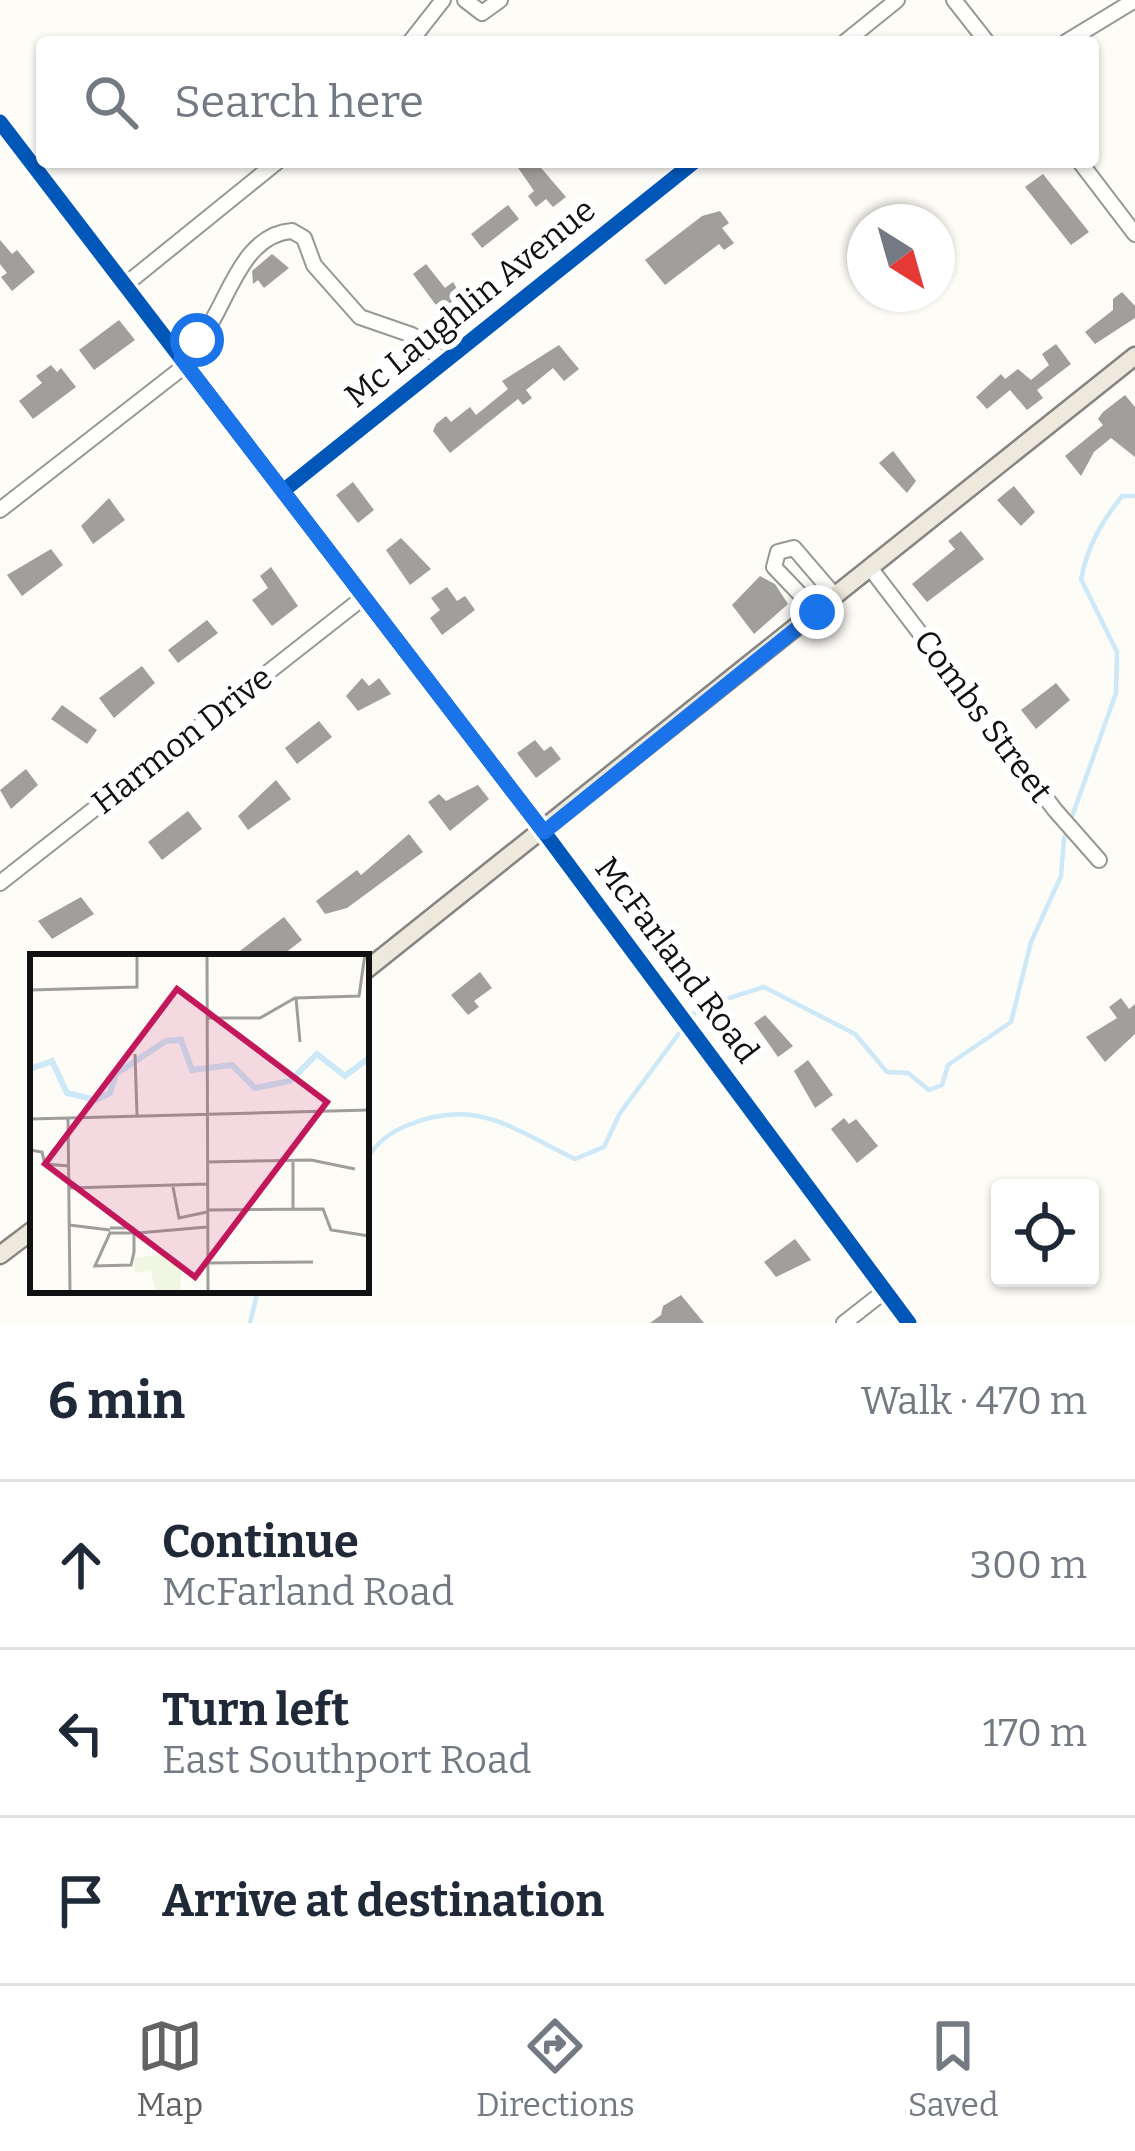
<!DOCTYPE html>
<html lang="en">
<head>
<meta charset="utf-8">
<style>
	:root { --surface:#fff; --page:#f2f2f3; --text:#1f2937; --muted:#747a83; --line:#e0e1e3; --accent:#646362 }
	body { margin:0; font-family:Bitter,serif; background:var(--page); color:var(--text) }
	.controls { position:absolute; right:36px; bottom:36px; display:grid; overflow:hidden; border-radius:12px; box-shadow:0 3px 9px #0004 }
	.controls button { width:108px; height:108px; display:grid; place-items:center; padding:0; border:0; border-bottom:3px solid var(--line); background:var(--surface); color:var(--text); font:60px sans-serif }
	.compass { position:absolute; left:847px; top:204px; width:108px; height:108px; border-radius:50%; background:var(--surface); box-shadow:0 3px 9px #0004; rotate:143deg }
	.stop { position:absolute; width:36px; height:36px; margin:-27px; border:9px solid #1a73e8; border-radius:50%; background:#fff }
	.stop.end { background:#1a73e8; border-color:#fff; box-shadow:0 3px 12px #0008 }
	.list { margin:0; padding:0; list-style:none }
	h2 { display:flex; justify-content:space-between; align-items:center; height:156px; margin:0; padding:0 48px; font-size:51px }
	h2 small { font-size:39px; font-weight:400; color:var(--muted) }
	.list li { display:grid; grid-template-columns:78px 1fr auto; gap:36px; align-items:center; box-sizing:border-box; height:168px; padding:0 48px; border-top:3px solid var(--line) }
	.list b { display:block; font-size:45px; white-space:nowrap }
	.list p { margin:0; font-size:39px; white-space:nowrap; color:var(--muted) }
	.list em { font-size:39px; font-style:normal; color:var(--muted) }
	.icon { flex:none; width:66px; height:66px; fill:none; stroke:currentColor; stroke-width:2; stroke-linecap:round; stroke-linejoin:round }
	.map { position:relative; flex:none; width:1135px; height:1323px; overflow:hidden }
	.search { position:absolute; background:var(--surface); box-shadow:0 3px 9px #0004; left:36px; right:36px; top:36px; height:132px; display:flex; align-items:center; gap:30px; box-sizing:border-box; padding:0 42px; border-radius:12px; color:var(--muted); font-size:45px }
	.sheet { height:660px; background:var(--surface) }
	nav { display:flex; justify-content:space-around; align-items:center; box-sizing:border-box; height:168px; border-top:3px solid var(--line); background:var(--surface); font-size:33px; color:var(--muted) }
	nav a { display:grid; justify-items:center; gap:6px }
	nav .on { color:var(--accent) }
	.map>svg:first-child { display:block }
</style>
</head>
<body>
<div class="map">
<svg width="1135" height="1323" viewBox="0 0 1135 1323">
	<rect width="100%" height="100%" fill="#fdfcf7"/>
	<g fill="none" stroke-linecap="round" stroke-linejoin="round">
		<g stroke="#cde8f7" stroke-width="4.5">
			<path d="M690,1019L698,1008L764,987L855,1034L887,1072L908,1073L929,1090L942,1085L948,1065L1011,1022L1031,942L1061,876L1064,839L1116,693L1117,652L1081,579C1088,545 1101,523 1122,496H1135"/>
			<path d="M366,1161C375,1144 390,1132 408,1125C478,1097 512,1129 575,1159L604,1147L620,1113L683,1028"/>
			<path d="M250,1323L258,1290"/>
		</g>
	</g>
	<g fill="#a19f9c">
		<path d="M514,162H536L566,197L553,207L546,199L536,207L528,196L534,191Z"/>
		<path d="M1043,174L1089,232L1071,245L1025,187Z"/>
		<path d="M508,205L519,219L482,248L471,234Z"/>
		<path d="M720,211L729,223L722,228L734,243L724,250L719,244L665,285L645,260L702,216Z"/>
		<path d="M0,240L12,254L17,250L35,272L12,291L1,277L7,273L0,264Z"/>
		<path d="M272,254L289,268L264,288L258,280L253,284L252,271Z"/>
		<path d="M426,264L445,288L453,282L462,297L441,312L413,274Z"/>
		<path d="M1122,292L1135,306V318L1095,344L1085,332L1113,310V299Z"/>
		<path d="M119,320L135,340L94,370L79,350Z"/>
		<path d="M1056,344L1071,364L1037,390L1043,398L1027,410L1010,390L987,409L976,397L1001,374L1005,379L1018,369L1031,380L1049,365L1042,354Z"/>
		<path d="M559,345L579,369L564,381L553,368L526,390L532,398L523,405L518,399L450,453L433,431L436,424L446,416L451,422L470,407L476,415L508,389L502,381Z"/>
		<path d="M51,365L57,372L61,368L76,387L33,419L19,401L42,383L36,376Z"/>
		<path d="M1125,395L1135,407V457L1111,438L1094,452L1081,476L1065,456L1103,425L1098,419L1103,412Z"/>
		<path d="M893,451L916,481L907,493L879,463Z"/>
		<path d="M353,482L374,510L358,523L336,495Z"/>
		<path d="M1014,486L1035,512L1021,526L997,500Z"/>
		<path d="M109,498L125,520L93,544L81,526Z"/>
		<path d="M961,531L984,559L927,602L912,584L955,549L948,541Z"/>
		<path d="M401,538L431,569L410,585L386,550Z"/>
		<path d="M51,549L63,565L22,596L7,575Z"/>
		<path d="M271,567L298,606L272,626L252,600L268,588L260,576Z"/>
		<path d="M760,576L775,584L788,604L754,634L732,605Z"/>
		<path d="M447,587L457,601L465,596L475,610L442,635L430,618L440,610L431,598Z"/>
		<path d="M207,620L218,633L178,663L168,650Z"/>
		<path d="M142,666L155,683L114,718L99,698Z"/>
		<path d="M362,678L369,686L379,678L391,694L358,711L346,696Z"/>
		<path d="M1056,683L1070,700L1036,729L1021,710Z"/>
		<path d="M62,705L97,730L87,744L51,719Z"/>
		<path d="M319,721L332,737L297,764L285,748Z"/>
		<path d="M535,740L544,751L551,746L561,759L536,778L517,753Z"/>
		<path d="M26,769L38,785L11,809L0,790Z"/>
		<path d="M276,780L291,799L248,830L238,816Z"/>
		<path d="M478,785L489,799L450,831L428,802L439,794L446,801Z"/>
		<path d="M188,811L202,829L162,860L148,842Z"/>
		<path d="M409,834L423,852L347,908L325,914L316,901L357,870L361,875Z"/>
		<path d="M81,897L94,914L52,939L38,921Z"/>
		<path d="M284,917L302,940L280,957H232Z"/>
		<path d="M480,972L492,988L474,1001L479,1007L468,1015L451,995Z"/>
		<path d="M1121,998L1129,1009L1135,1004V1034L1105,1062L1086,1037L1117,1018L1109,1007Z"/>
		<path d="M765,1015L793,1046L778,1057L754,1023Z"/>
		<path d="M808,1060L833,1095L815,1108L794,1071Z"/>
		<path d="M844,1118L849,1124L856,1119L878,1146L857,1163L831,1129Z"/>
		<path d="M795,1239L811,1260L776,1277L764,1262Z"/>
		<path d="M681,1295L704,1323H650L661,1315L663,1306Z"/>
	</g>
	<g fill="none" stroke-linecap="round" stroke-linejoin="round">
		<defs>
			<g id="minor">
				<path d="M465,0L482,13L500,0"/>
				<path d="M954,0L987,42"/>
				<path d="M410,42L443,0"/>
				<path d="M845,42L897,0"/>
				<path d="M1066,42L1135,0"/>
				<path d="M0,122L544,832L909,1323"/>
				<path d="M1080,162L1135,234"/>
				<path d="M125,285L277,162"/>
				<path d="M181,358C192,346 204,334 212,321C231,289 247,234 292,231L304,238L314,265L360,317L412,335L445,362"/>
				<path d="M283,491L694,162"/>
				<path d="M0,510L186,365"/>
				<path d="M871,569L1055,810L1099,860"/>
				<path d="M817,612L774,567L778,552L794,548L836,597"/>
				<path d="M0,883L364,597"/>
				<path d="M844,1323L885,1291"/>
			</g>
			<g id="major">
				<path d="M366,970L1135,356"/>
				<path d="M0,1255L33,1230"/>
			</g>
		</defs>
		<use href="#minor" stroke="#979795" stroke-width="18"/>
		<use href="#major" stroke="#858482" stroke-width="21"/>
		<use href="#minor" stroke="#fffffe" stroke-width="14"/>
		<use href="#major" stroke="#ede9dc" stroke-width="16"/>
		<defs>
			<g id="cycleway">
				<path d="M0,122L544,832L909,1323"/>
				<path d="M283,491L694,162"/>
			</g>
		</defs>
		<use href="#cycleway" stroke="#fff" stroke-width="22"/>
		<use href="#cycleway" stroke="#0057b8" stroke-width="15"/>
	</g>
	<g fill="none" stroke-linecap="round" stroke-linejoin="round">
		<path stroke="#1a73e8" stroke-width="15" d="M197,340L181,358L544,832L817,612"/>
	</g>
	<g text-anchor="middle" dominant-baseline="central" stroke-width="12" stroke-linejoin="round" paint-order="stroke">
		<g font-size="33" fill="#111" stroke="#fff">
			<text transform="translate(470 303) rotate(-39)">Mc Laughlin Avenue</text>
			<text transform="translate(983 716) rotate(53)">Combs Street</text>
			<text transform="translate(182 740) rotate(-38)">Harmon Drive</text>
			<text transform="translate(677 960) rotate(53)">McFarland Road</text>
		</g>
	</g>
	<g transform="translate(30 954)">
		<rect width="339" height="339" fill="#fdfcf7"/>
		<path d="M140,299L151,314L150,339H126L121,317L105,319L104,304Z" fill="#f0f6e1"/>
		<path fill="none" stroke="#cde8f7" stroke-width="6" d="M0,115L22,107L37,139L66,146L80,139L86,120L136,87L151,86L162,116L202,111L225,134L260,127L287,100L315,122L339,104"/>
		<path fill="none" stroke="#9f9e9b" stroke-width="3" d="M177,0L178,339M0,36L107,33V0M266,44L270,88M177,64H230L265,44L329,42L335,0M105,100L107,161M38,163L40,339M0,165L339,156M0,196L12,198L15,210L39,212M263,206V255M177,208L281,206L325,215M143,233L149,264L177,258M39,234L177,230M177,256L293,255L301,276L339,282M39,271L80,276M80,274H103V275L104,279V298L101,311L65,312L80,279H108L177,273M177,309L283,308"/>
		<path fill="#c2185b" fill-opacity="0.15" stroke="#c2185b" stroke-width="6" d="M147,35L297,148L165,323L15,210Z"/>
		<rect width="339" height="339" fill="none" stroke="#111" stroke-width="6"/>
	</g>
</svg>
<div class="controls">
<button><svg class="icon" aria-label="locate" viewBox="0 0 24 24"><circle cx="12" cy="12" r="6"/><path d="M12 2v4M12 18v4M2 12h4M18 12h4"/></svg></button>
</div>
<svg class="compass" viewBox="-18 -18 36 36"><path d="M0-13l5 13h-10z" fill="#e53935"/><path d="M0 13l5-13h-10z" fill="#747a83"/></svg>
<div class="stop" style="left:197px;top:340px"></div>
<div class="stop end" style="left:817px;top:612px"></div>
<div class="search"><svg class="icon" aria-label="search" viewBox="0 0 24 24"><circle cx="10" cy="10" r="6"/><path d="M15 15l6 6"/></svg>Search here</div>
</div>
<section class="sheet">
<h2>6 min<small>Walk · 470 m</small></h2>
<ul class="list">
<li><svg class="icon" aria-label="ahead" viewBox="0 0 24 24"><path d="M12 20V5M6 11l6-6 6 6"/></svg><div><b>Continue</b><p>McFarland Road</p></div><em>300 m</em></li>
<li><svg class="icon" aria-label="left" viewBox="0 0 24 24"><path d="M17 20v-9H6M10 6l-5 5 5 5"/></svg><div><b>Turn left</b><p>East Southport Road</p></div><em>170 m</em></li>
<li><svg class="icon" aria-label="arrive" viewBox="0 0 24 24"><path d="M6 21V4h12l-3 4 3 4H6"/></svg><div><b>Arrive at destination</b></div></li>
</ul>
</section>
<nav>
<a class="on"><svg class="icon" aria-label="map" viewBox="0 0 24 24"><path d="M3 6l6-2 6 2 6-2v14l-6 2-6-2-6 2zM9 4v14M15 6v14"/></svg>Map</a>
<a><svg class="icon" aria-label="directions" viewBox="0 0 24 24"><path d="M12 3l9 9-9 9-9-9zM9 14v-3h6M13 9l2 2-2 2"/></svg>Directions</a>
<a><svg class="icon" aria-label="saved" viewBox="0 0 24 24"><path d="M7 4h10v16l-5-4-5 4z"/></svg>Saved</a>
</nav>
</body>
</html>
